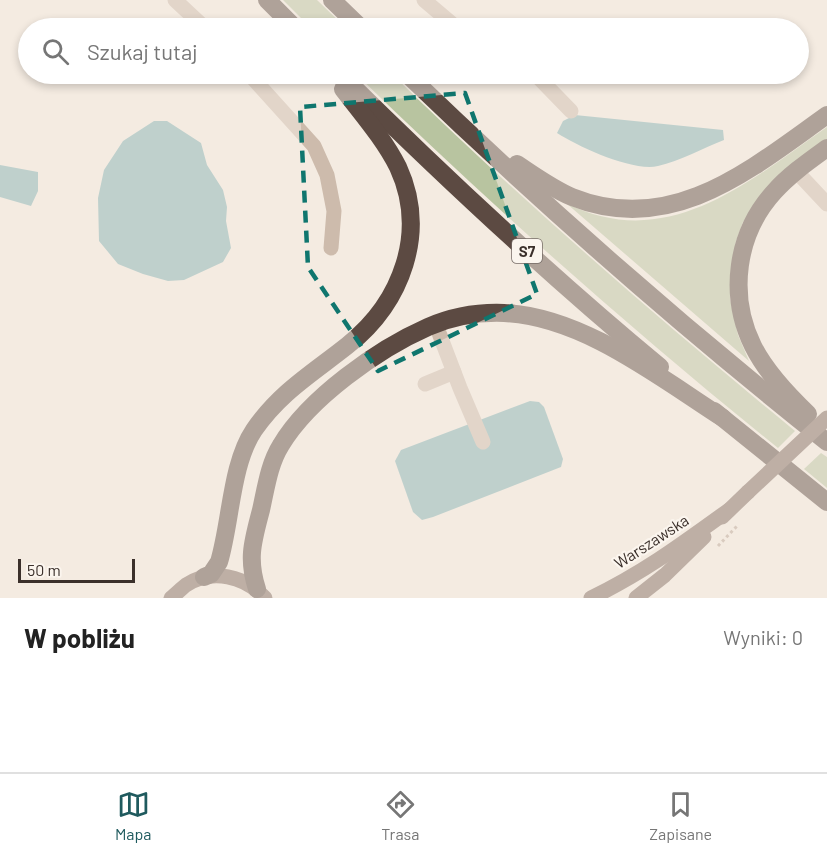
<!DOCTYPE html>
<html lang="pl">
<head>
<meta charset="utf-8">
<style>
	:root { --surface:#fff; --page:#f2f2f2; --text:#222; --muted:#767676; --line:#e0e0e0; --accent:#1f5a5e }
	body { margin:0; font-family:Barlow,sans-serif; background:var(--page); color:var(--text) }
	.scale { position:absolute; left:18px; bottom:15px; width:117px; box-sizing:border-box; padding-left:6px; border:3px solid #3b302b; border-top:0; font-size:16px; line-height:21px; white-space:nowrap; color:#3b302b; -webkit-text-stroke:4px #fbf5ee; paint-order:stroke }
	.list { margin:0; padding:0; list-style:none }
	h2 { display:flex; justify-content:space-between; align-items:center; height:78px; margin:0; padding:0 24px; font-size:26px }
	h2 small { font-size:20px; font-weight:400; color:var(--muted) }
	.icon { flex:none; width:33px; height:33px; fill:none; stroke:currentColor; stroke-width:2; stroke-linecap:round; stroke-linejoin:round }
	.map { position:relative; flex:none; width:827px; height:598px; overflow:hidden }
	.search { position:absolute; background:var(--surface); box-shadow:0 3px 9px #0003; left:18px; right:18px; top:18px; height:66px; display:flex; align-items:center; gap:15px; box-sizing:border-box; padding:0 21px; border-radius:33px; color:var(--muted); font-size:22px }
	.sheet { height:174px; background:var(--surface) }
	nav { display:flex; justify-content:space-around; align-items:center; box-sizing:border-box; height:84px; border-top:2px solid var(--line); background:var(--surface); font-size:16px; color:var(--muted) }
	nav a { display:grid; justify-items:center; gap:3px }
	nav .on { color:var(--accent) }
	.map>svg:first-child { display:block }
</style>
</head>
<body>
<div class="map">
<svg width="827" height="598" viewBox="0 0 827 598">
	<rect width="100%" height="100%" fill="#f4ebe1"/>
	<g fill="#b8c4a0">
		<path d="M283,0H317L346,28H311Z"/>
		<path d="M356,74H392C520,199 656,317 795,431L778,448C631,330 491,205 356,74Z"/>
		<path d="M827,127V139L811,150L743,222L736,241L730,277V299L738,335L749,361L566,203C667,254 748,182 827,127Z"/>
		<path d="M821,453L827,457V488L804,469Z"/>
	</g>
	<g fill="#7fb0b2">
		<path d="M575,115L723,130L724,140C703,148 680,161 658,166C633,172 579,147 557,133L563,121Z"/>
		<path d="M154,121H167L201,143L207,165L223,190L227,207L226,221L231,248L223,262L184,280L168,281L143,274L118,264L99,241L98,198L104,170L123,141Z"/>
		<path d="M0,165L38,172V191L31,206L0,197Z"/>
		<path d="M530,401L539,402L544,407L563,459L561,467L433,517L422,520L413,512L395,461L401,450Z"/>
	</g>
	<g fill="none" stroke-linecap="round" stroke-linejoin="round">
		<path stroke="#b9a596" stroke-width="3" stroke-dasharray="3 3" stroke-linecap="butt" d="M718,546L738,525"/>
		<g stroke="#cdbbac" stroke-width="15">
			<path d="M175,0L205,28"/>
			<path d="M424,0L457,28"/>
			<path d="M249,74L314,146L327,175L334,211L331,248"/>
			<path d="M509,74L510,75"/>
			<path d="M535,74L571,111"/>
			<path d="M796,171L827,204"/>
			<path d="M436,325L460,388L483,442"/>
			<path d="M425,384L454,372"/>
		</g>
		<g stroke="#7d675c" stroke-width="15">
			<path d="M722,517L748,492"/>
			<path d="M171,598C176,594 181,589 186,585C212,568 245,576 265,598"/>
			<path d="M591,598C643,573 682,544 729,510"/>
			<path d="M636,598L665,575L704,537"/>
		</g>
		<g stroke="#5c4a42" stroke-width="18">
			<path d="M267,0L295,28"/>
			<path d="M332,0L361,28"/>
			<path d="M340,74C443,176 549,275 660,367"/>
			<path d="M407,74C541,203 681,326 827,442"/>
			<path d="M517,164C535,176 553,189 572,197C672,237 751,169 827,115"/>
			<path d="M714,411L827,502"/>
			<path d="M808,414C787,394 766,372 753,346C728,295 736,234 774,192C789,175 809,161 827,148"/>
			<path d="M204,577L211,574L219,562C231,522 231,464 254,430C280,392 313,373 348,345C402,302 428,232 398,167C384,139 362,114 343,89"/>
			<path d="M257,589C247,558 253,541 261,510C266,488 269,464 281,445C309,398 378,349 428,327C451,317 479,312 504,313C582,316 659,377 723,418"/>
		</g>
		<path stroke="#7d675c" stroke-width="15" d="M748,492L827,418"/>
	</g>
	<path d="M0 0H827V598H0ZM465,93L537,294L378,371L308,267L300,107Z" fill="#f4ebe1" fill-opacity=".55" fill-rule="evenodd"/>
	<path fill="none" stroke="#0f766e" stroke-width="4.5" stroke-dasharray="12 8" stroke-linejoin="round" d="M465,93L537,294L378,371L308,267L300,107Z"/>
	<g text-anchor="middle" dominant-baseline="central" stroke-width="4.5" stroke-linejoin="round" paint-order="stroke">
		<rect fill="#fbf5ee" stroke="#756b66" stroke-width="1.5" x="512" y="239" width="30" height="24" rx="4.5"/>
		<g font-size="15" font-weight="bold" fill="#3b302b">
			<text x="527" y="251">S7</text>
		</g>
		<g font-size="16" fill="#3b302b" stroke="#fbf5ee">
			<text transform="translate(651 541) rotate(-33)">Warszawska</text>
		</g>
	</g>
</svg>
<div class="scale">50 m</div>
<div class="search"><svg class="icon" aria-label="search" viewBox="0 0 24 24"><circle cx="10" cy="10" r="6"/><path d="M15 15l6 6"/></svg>Szukaj tutaj</div>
</div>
<section class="sheet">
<h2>W pobliżu<small>Wyniki: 0</small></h2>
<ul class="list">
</ul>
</section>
<nav>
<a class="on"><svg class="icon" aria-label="map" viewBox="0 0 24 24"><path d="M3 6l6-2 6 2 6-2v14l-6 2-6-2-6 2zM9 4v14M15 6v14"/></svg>Mapa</a>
<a><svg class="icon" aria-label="directions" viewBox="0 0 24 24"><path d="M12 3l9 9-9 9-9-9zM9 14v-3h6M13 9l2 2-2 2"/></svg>Trasa</a>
<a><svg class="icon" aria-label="saved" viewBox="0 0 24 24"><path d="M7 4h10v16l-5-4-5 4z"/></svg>Zapisane</a>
</nav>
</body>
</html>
